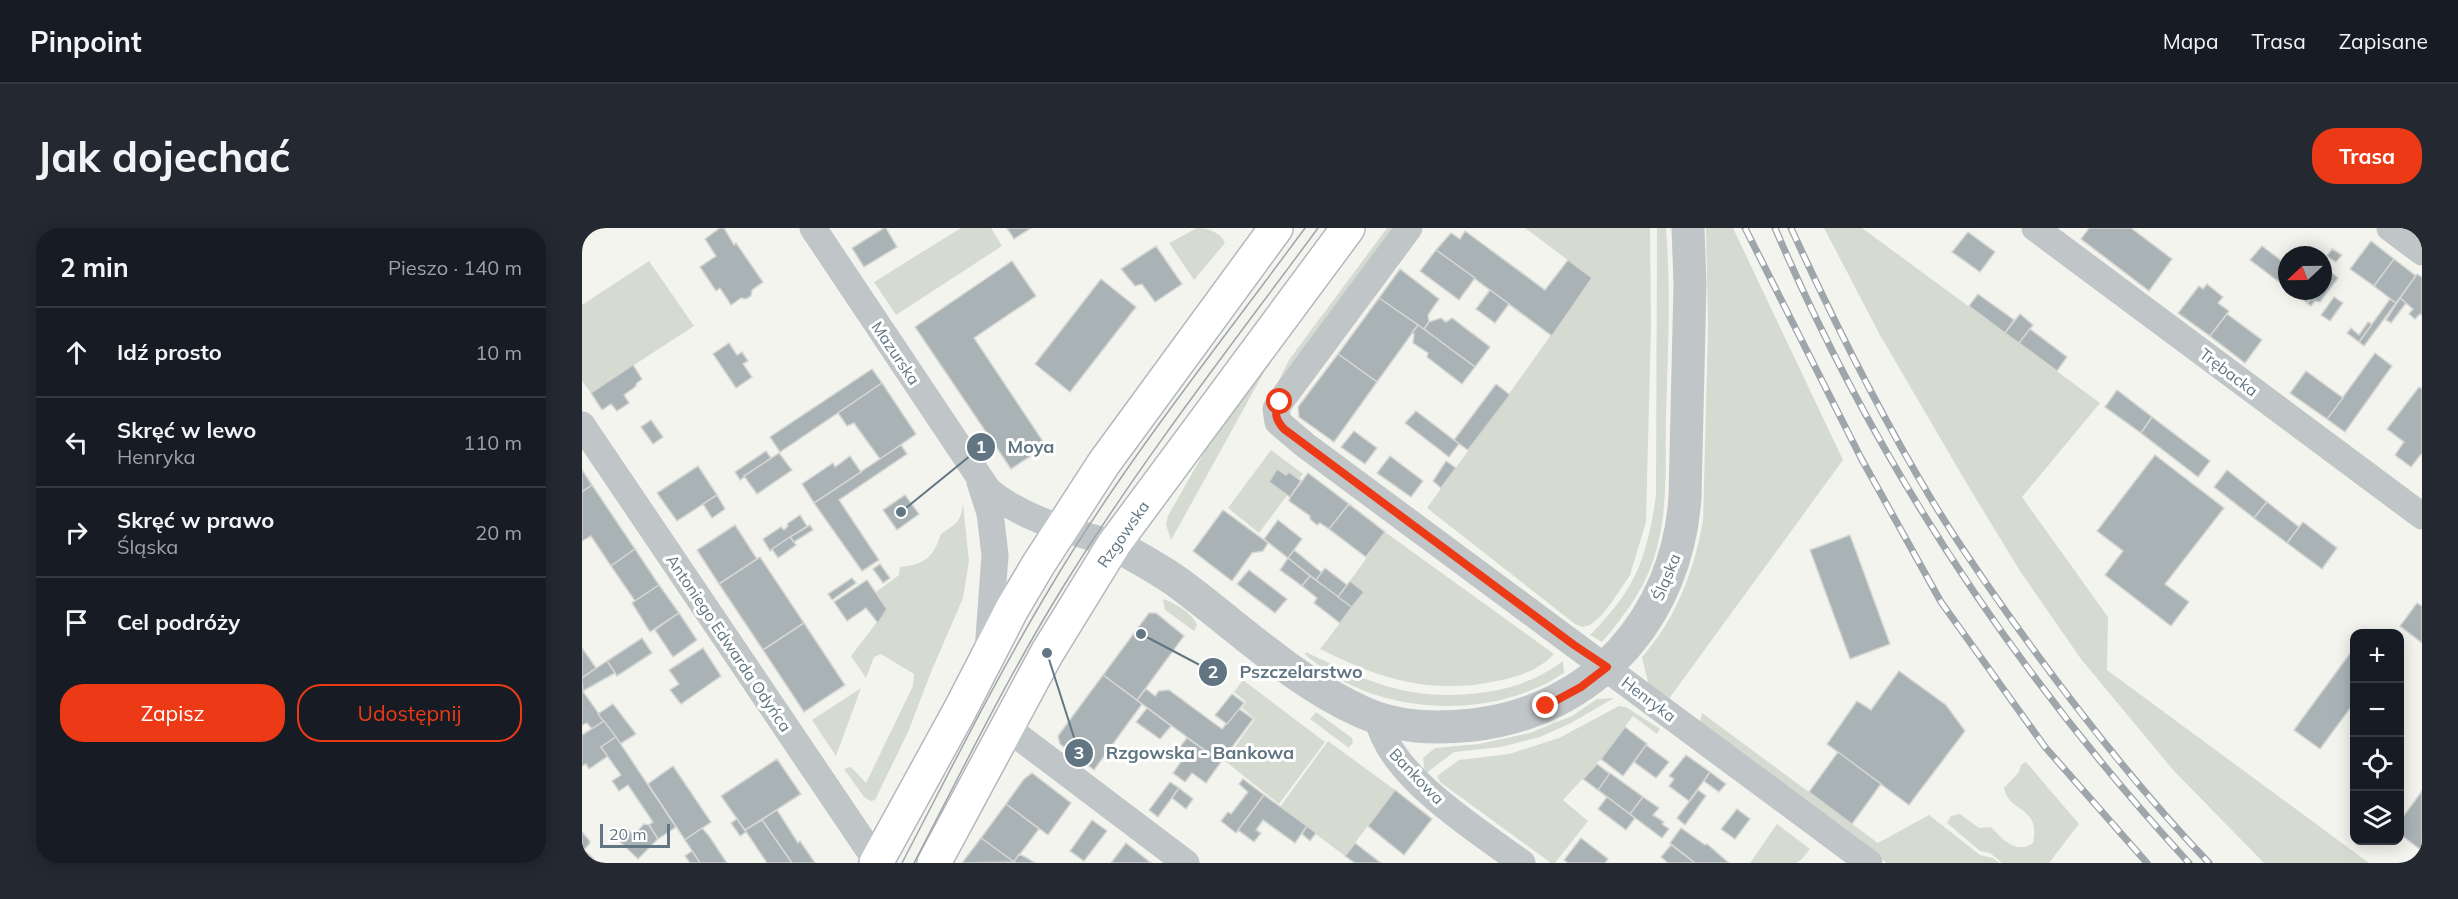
<!DOCTYPE html>
<html lang="pl">
<head>
<meta charset="utf-8">
<style>
	:root { --surface:#171b24; --page:#242831; --text:#f1f3f6; --muted:#9ea1a6; --line:#363941; --accent:#ec3a17 }
	body { margin:0; font-family:Mulish,sans-serif; background:var(--page); color:var(--text) }
	.controls { position:absolute; right:18px; bottom:18px; display:grid; overflow:hidden; border-radius:12px; box-shadow:0 3px 15px #0003 }
	.controls button { width:54px; height:54px; display:grid; place-items:center; padding:0; border:0; border-bottom:2px solid var(--line); background:var(--surface); color:var(--text); font:30px sans-serif }
	.compass { position:absolute; left:1696px; top:18px; width:54px; height:54px; border-radius:50%; background:var(--surface); box-shadow:0 3px 15px #0003; rotate:248deg }
	.scale { position:absolute; left:18px; bottom:15px; width:70px; box-sizing:border-box; padding-left:6px; border:3px solid #617682; border-top:0; font-size:16px; line-height:21px; white-space:nowrap; color:#617682; -webkit-text-stroke:4px #fff; paint-order:stroke }
	.stop { position:absolute; width:18px; height:18px; margin:-14px; border:4px solid #ec3a17; border-radius:50%; background:#fff }
	.stop.end { background:#ec3a17; border-color:#fff; box-shadow:0 2px 6px #0008 }
	.list { margin:0; padding:0; list-style:none }
	h2 { display:flex; justify-content:space-between; align-items:center; height:78px; margin:0; padding:0 24px; font-size:26px }
	h2 small { font-size:20px; font-weight:400; color:var(--muted) }
	.list li { display:grid; grid-template-columns:39px 1fr auto; gap:18px; align-items:center; box-sizing:border-box; height:90px; padding:0 24px; border-top:2px solid var(--line) }
	.list b { display:block; font-size:22px; white-space:nowrap }
	.list p { margin:0; font-size:20px; white-space:nowrap; color:var(--muted) }
	.list em { font-size:20px; font-style:normal; color:var(--muted) }
	.actions { display:flex; gap:12px; padding:18px 24px }
	.actions a { flex:1; padding:14px 0; border:2px solid var(--accent); border-radius:24px; text-align:center; font-size:21px; color:var(--accent) }
	.actions .main { background:var(--accent); color:#fff }
	.icon { flex:none; width:33px; height:33px; fill:none; stroke:currentColor; stroke-width:2; stroke-linecap:round; stroke-linejoin:round }
	.map { position:relative; flex:none; width:1840px; height:635px; overflow:hidden; border-radius:24px }
	header { display:flex; align-items:center; gap:36px; box-sizing:border-box; height:84px; padding:0 30px; background:var(--surface); border-bottom:2px solid var(--line) }
	header strong { font-size:28px }
	nav { display:flex; gap:33px; margin-inline-start:auto; font-size:21px }
	.intro { display:flex; align-items:center; justify-content:space-between; box-sizing:border-box; height:144px; padding:0 36px }
	h1 { margin:0; font-size:42px }
	.button { padding:15px 27px; border-radius:24px; background:var(--accent); color:#fff; font-size:21px; font-weight:700 }
	main { display:flex; gap:36px; padding:0 36px }
	aside { flex:1; background:var(--surface); border-radius:24px; box-shadow:0 3px 15px #0003 }
	.map>svg:first-child { display:block }
</style>
</head>
<body>
<header>
<strong>Pinpoint</strong>
<nav><a>Mapa</a><a>Trasa</a><a>Zapisane</a></nav>
</header>
<div class="intro"><h1>Jak dojechać</h1><a class="button">Trasa</a></div>
<main>
<aside>
<h2>2 min<small>Pieszo · 140 m</small></h2>
<ul class="list">
<li><svg class="icon" aria-label="ahead" viewBox="0 0 24 24"><path d="M12 20V5M6 11l6-6 6 6"/></svg><div><b>Idź prosto</b></div><em>10 m</em></li>
<li><svg class="icon" aria-label="left" viewBox="0 0 24 24"><path d="M17 20v-9H6M10 6l-5 5 5 5"/></svg><div><b>Skręć w lewo</b><p>Henryka</p></div><em>110 m</em></li>
<li><svg class="icon" aria-label="right" viewBox="0 0 24 24"><path d="M7 20v-9h11M14 6l5 5-5 5"/></svg><div><b>Skręć w prawo</b><p>Śląska</p></div><em>20 m</em></li>
<li><svg class="icon" aria-label="arrive" viewBox="0 0 24 24"><path d="M6 21V4h12l-3 4 3 4H6"/></svg><div><b>Cel podróży</b></div></li>
</ul>
<div class="actions"><a class="main">Zapisz</a><a>Udostępnij</a></div>
</aside>
<div class="map">
<svg width="1840" height="635" viewBox="0 0 1840 635">
	<rect width="100%" height="100%" fill="#f4f4ef"/>
	<g fill="#d5dbd0">
		<path d="M379,0H409L420,18L314,87L292,54Z"/>
		<path d="M615,0C625,0 639,4 643,15L612,52L587,15Z"/>
		<path d="M805,0H815L695,156L707,132Z"/>
		<path d="M943,0H1068L1069,98L1064,294L1048,347L1030,374L1019,388L1008,397L1001,399L993,396L845,280L1010,50Z"/>
		<path d="M1075,0H1084C1089,62 1086,125 1084,188C1083,236 1087,287 1071,333C1060,365 1041,389 1020,414L1008,407C1054,361 1065,330 1074,267Z"/>
		<path d="M1124,0H1151L1261,232L1086,472L1067,459L1060,429C1094,391 1112,343 1121,293L1126,100Z"/>
		<path d="M1242,0H1280L1518,175L1440,269L1526,389L1525,442L1787,635H1682L1592,543L1499,431L1438,343L1385,256L1298,107Z"/>
		<path d="M67,33L112,98L9,165L0,153V77Z"/>
		<path d="M687,135L598,296L589,312L584,297L586,288L625,219Z"/>
		<path d="M689,222L721,246L677,305L646,280Z"/>
		<path d="M381,276L387,333L381,370L349,444L326,504L293,572L289,573L282,569L262,541L269,539L284,555L331,458L332,446L299,426L292,429L284,450L269,428L305,381L294,364L317,347L318,339C343,336 351,330 359,306C374,295 378,296 381,276Z"/>
		<path d="M803,304L972,426C957,442 936,449 915,453C848,467 798,451 738,421L782,364L768,353Z"/>
		<path d="M581,371C593,375 610,385 615,397L612,403L583,382Z"/>
		<path d="M724,424C788,455 831,475 905,464C933,460 958,450 981,433L982,445C917,488 824,488 757,451C746,445 737,437 727,430L723,426Z"/>
		<path d="M661,452L743,514L697,576L643,533L673,491L660,480L664,474L652,464Z"/>
		<path d="M279,460L254,528L230,492Z"/>
		<path d="M1032,470L989,495L958,509L919,519L872,524L843,546L841,530L853,520L897,516L948,505L990,488L1015,471Z"/>
		<path d="M1037,478L1044,479L1078,501L1075,506L1051,488L1019,531L981,572L1006,593L973,635H969L858,554L855,548L877,532L927,526L977,510Z"/>
		<path d="M734,484L770,510L771,514L767,520L728,491Z"/>
		<path d="M1120,485L1296,615L1347,587L1398,627L1411,630L1417,635H1305L1119,497L1118,493Z"/>
		<path d="M746,513L813,562L763,628L698,579Z"/>
		<path d="M1444,534L1497,596L1467,635H1420L1408,625L1398,623L1365,595L1369,588L1378,586L1397,600L1409,599C1421,611 1433,627 1451,615C1459,577 1427,586 1422,560L1437,544L1439,537Z"/>
		<path d="M1195,596L1228,621L1220,631L1214,635H1168Z"/>
	</g>
	<g fill="#a9b3b6" stroke="#d5d5d2" stroke-width="1.5">
		<path d="M138,0H142L152,17L154,15L181,54L170,62L169,68L164,71L159,70L149,77L138,60L134,63L118,39L134,28L123,11Z"/>
		<path d="M302,0H304L315,19L282,39L270,20Z"/>
		<path d="M425,0H449L432,11Z"/>
		<path d="M1507,0H1549L1590,31L1567,63L1499,11Z"/>
		<path d="M883,3L963,62L986,32L1010,50L970,108L854,22L869,5L878,11Z"/>
		<path d="M1386,4L1413,24L1398,44L1370,24Z"/>
		<path d="M1789,13L1812,31L1792,58L1768,41Z"/>
		<path d="M574,18L600,56L573,74L560,56L553,58L539,41Z"/>
		<path d="M1680,18L1705,37V60L1668,32Z"/>
		<path d="M1750,21L1760,27L1754,34L1745,28Z"/>
		<path d="M854,22L893,50L877,72L838,43Z"/>
		<path d="M1812,31L1834,48L1814,75L1792,58Z"/>
		<path d="M430,33L454,68L392,110L464,218L429,241L333,99Z"/>
		<path d="M818,41L857,71L846,87L847,94L842,101L797,70Z"/>
		<path d="M1748,43L1756,50L1738,74L1733,73L1729,78L1725,75L1734,63H1741V53Z"/>
		<path d="M1835,46L1840,49V87L1838,86L1833,91L1827,86L1831,81L1818,70Z"/>
		<path d="M519,51L554,79L488,164L453,136Z"/>
		<path d="M1625,56L1641,69L1636,75L1647,83L1628,108L1596,85L1617,58L1621,61Z"/>
		<path d="M908,62L927,76L913,95L894,81Z"/>
		<path d="M1709,63H1734L1725,75Z"/>
		<path d="M1396,66L1432,92L1423,105L1387,78Z"/>
		<path d="M1752,69L1761,75L1748,93L1739,87Z"/>
		<path d="M797,70L836,97L795,154L756,126Z"/>
		<path d="M1818,70L1824,75L1809,95L1804,92Z"/>
		<path d="M1808,71L1814,75L1782,118L1777,114Z"/>
		<path d="M1438,86L1451,97L1437,115L1423,105Z"/>
		<path d="M1645,86L1680,112L1663,135L1628,108Z"/>
		<path d="M859,90L864,94L870,90L908,119L893,139L842,101L847,94Z"/>
		<path d="M1786,94L1790,96L1777,114L1765,105L1769,100L1777,107Z"/>
		<path d="M836,97L893,139L880,156L845,129L846,125L831,115L832,106L830,105Z"/>
		<path d="M1448,101L1485,129L1475,143L1437,115Z"/>
		<path d="M147,115L155,127L160,124L166,133L161,136L170,149L154,160L131,126Z"/>
		<path d="M1793,125L1810,138L1763,204L1745,191Z"/>
		<path d="M756,126L795,154L752,214L717,189L716,179Z"/>
		<path d="M51,137L60,151L55,155L53,159L42,167L47,175L35,183L29,176L20,182L9,165Z"/>
		<path d="M290,141L300,155L198,224L188,209Z"/>
		<path d="M1724,143L1761,170L1745,191L1708,165Z"/>
		<path d="M300,155L334,206L298,231L272,195L265,198L256,185Z"/>
		<path d="M914,156L928,167L886,222L872,212Z"/>
		<path d="M1837,159L1840,161V225L1829,239L1813,227L1822,214L1805,201Z"/>
		<path d="M1535,162L1570,189L1559,205L1523,179Z"/>
		<path d="M834,183L877,216L867,229L823,195Z"/>
		<path d="M1570,189L1628,233L1616,249L1559,205Z"/>
		<path d="M69,192L81,209L71,216L59,199Z"/>
		<path d="M772,203L795,220L783,236L759,219Z"/>
		<path d="M319,217L325,226L257,272L297,332L280,343L232,275Z"/>
		<path d="M184,223L189,230L158,252L153,244Z"/>
		<path d="M197,225L210,242L175,266L162,248Z"/>
		<path d="M1573,227L1642,280L1583,356L1607,374L1589,398L1523,347L1541,323L1515,303Z"/>
		<path d="M268,228L279,244L232,275L220,256L251,235L253,239Z"/>
		<path d="M808,228L841,253L829,269L795,245Z"/>
		<path d="M864,233L874,240L859,260L851,253Z"/>
		<path d="M116,238L135,267L95,293L75,265Z"/>
		<path d="M695,241L704,247L707,244L719,253L708,269L687,254Z"/>
		<path d="M0,242L10,257L0,264Z"/>
		<path d="M1645,242L1685,274L1672,290L1632,259Z"/>
		<path d="M726,245L767,276L747,301L738,295L735,297L728,291V288L707,273L708,269Z"/>
		<path d="M10,257L53,321L29,338L9,308L0,313V264Z"/>
		<path d="M135,267L143,281L130,290L121,276Z"/>
		<path d="M323,267L337,286L315,302L301,282Z"/>
		<path d="M1685,274L1717,299L1705,315L1672,290Z"/>
		<path d="M767,276L803,304L784,329L747,301Z"/>
		<path d="M641,282L686,315L681,323L670,325L650,353L611,323Z"/>
		<path d="M218,287L225,298L188,323L181,311L199,299L202,302L206,298L205,296Z"/>
		<path d="M696,292L720,311L706,330L682,311Z"/>
		<path d="M1721,294L1755,320L1740,341L1705,315Z"/>
		<path d="M153,297L175,331L137,356L115,322Z"/>
		<path d="M228,297L231,302L212,314L208,309Z"/>
		<path d="M1268,307L1308,416L1268,431L1228,322Z"/>
		<path d="M208,309L214,317L196,330L190,321Z"/>
		<path d="M53,321L77,357L53,373L29,338Z"/>
		<path d="M712,322L740,345L734,352L706,330Z"/>
		<path d="M178,329L222,395L181,422L137,356Z"/>
		<path d="M706,330L728,348L720,358L698,342Z"/>
		<path d="M298,336L308,350L301,355L291,341Z"/>
		<path d="M743,340L765,357L756,369L734,352Z"/>
		<path d="M667,342L705,371L693,385L655,356Z"/>
		<path d="M728,348L770,379L758,395L732,375L735,370L720,358Z"/>
		<path d="M270,350L274,355L250,372L246,366Z"/>
		<path d="M285,352L305,381L296,395L284,380L265,393L252,374Z"/>
		<path d="M768,353L782,364L770,379L756,369Z"/>
		<path d="M77,357L97,385L68,404L50,375Z"/>
		<path d="M1835,375L1840,378V415L1818,398Z"/>
		<path d="M97,385L115,412L91,429L73,402Z"/>
		<path d="M567,385H574L602,408L555,472L521,447Z"/>
		<path d="M222,395L263,457L222,484L181,422Z"/>
		<path d="M60,410L70,425L35,448L25,433Z"/>
		<path d="M0,420L14,440L0,450Z"/>
		<path d="M121,420L139,448L99,476L88,462L97,456L87,442Z"/>
		<path d="M1769,424L1772,427V475L1738,521L1712,502Z"/>
		<path d="M25,433L33,445L1,463L0,450Z"/>
		<path d="M1317,443L1364,477L1383,503L1327,577L1245,516L1275,473L1289,482Z"/>
		<path d="M521,447L560,476L512,542L478,516L476,508Z"/>
		<path d="M564,461L573,468L577,463L587,462L640,501L657,481L671,491L639,534L555,472Z"/>
		<path d="M0,462L22,493L10,501L5,495L0,497Z"/>
		<path d="M650,466L662,475L645,496L633,487Z"/>
		<path d="M31,476L54,506L38,516L16,486Z"/>
		<path d="M565,480L589,498L578,511L554,494Z"/>
		<path d="M22,493L34,509L19,519L26,528L7,541L4,536L0,538V507Z"/>
		<path d="M1043,499L1065,516L1041,548L1019,531Z"/>
		<path d="M34,509L94,599L76,611L67,597L71,594L46,557L37,563L30,553L39,547L19,519Z"/>
		<path d="M605,510L639,534L624,555L610,545L603,554L591,545L605,525L598,519Z"/>
		<path d="M1064,517L1087,534L1074,550L1052,534Z"/>
		<path d="M1256,524L1299,556L1270,596L1227,564Z"/>
		<path d="M1104,527L1128,544L1107,573L1087,558L1092,551L1087,548Z"/>
		<path d="M195,531L219,566L163,602L139,568Z"/>
		<path d="M1015,536L1028,546L1016,562L1001,551Z"/>
		<path d="M91,538L129,594L103,612L66,556Z"/>
		<path d="M1128,544L1144,556L1137,564L1122,553Z"/>
		<path d="M450,545L489,575L466,607L424,576L442,551Z"/>
		<path d="M1028,545L1061,569L1048,586L1016,562Z"/>
		<path d="M661,551L682,567L654,605L639,593L646,584L649,586L666,564L657,556Z"/>
		<path d="M588,554L597,560L576,589L567,582Z"/>
		<path d="M597,560L611,571L604,581L590,570Z"/>
		<path d="M813,562L850,591L822,627L786,598Z"/>
		<path d="M1116,562L1124,568L1103,597L1095,590Z"/>
		<path d="M1840,563V623L1818,606V593Z"/>
		<path d="M682,567L725,598L713,615L681,592L674,602L679,605L672,614L656,602Z"/>
		<path d="M1025,569L1053,590L1044,602L1016,581Z"/>
		<path d="M1061,569L1077,580L1071,587L1082,594L1080,596L1087,601L1080,610L1048,586Z"/>
		<path d="M424,576L457,601L432,634L399,610Z"/>
		<path d="M1155,581L1168,591L1153,611L1139,601Z"/>
		<path d="M195,582L216,615L218,613L233,635H210L180,592Z"/>
		<path d="M155,591L164,604L158,608L149,595Z"/>
		<path d="M180,592L210,635H185L163,602Z"/>
		<path d="M510,592L525,603L502,633L488,623Z"/>
		<path d="M62,596L67,597L76,611L56,631L35,611L45,601L52,607Z"/>
		<path d="M725,598L734,605L728,613L720,606Z"/>
		<path d="M120,600L127,608L145,635H118L103,612Z"/>
		<path d="M1099,600L1123,617L1125,616L1147,635H1113L1088,615Z"/>
		<path d="M0,604L7,612L8,615L2,622L12,631L11,635H0Z"/>
		<path d="M399,610L432,634L380,635Z"/>
		<path d="M999,610L1026,631L1023,635H986L982,632Z"/>
		<path d="M544,615L569,635H529Z"/>
		<path d="M773,615L799,635H773L763,628Z"/>
		<path d="M1089,617L1113,635H1086L1079,629Z"/>
		<path d="M110,623L118,635H108L103,628Z"/>
		<path d="M437,626L445,630L453,635H434L432,634Z"/>
	</g>
	<g fill="none" stroke-linecap="round" stroke-linejoin="round">
		<defs>
			<g id="secondary">
				<path d="M294,635L378,482L430,381L456,337L522,235L694,0"/>
				<path d="M352,635L465,425L532,316L766,0"/>
			</g>
		</defs>
		<use href="#secondary" stroke="#b2b8bc" stroke-width="36"/>
		<g stroke="#c0c5c7" stroke-width="27">
			<path d="M231,0L406,262C442,292 489,303 532,316"/>
			<path d="M827,0L698,174L694,181L696,194L723,217L1287,635"/>
			<path d="M1453,0L1840,288"/>
			<path d="M1808,0L1840,24"/>
			<path d="M0,197L295,634"/>
			<path d="M398,254L408,285L413,327L406,423"/>
			<path d="M796,491C807,548 895,602 940,635"/>
			<path d="M424,499L604,635"/>
		</g>
		<path stroke="#c0c5c7" stroke-width="33" d="M532,316C554,329 578,341 598,356C656,399 714,455 780,484C815,500 852,501 891,497C1012,483 1095,390 1103,269L1108,56L1106,0"/>
		<use href="#secondary" stroke="#fff" stroke-width="33"/>
		<g stroke="#9ea6ab" stroke-width="1.5">
			<path d="M320,635C369,541 416,446 471,355C545,231 637,117 723,0"/>
			<path d="M332,635C380,543 426,448 481,359C558,234 649,118 736,0"/>
		</g>
		<defs>
			<g id="rail">
				<path d="M1163,0L1279,230L1359,374L1463,519L1565,635"/>
				<path d="M1193,0C1293,234 1435,448 1607,635"/>
				<path d="M1209,0C1252,94 1298,186 1351,274C1382,325 1416,373 1451,421C1506,496 1563,568 1627,635"/>
			</g>
		</defs>
		<use href="#rail" stroke="#9ea6ab" stroke-width="7"/>
		<use href="#rail" stroke="#fff" stroke-width="4.5" stroke-dasharray="14" stroke-linecap="butt"/>
	</g>
	<g fill="none" stroke-linecap="round" stroke-linejoin="round">
		<path stroke="#ec3a17" stroke-width="8" d="M698,174C692,185 693,191 702,201L992,417L1025,439L999,459L964,478"/>
	</g>
	<g text-anchor="middle" dominant-baseline="central" stroke-width="6" stroke-linejoin="round" paint-order="stroke">
		<g font-size="16" fill="#617682" stroke="#fff">
			<text transform="translate(314 125) rotate(56)">Mazurska</text>
			<text transform="translate(1647 144) rotate(37)">Trębacka</text>
			<text transform="translate(541 306) rotate(-55)">Rzgowska</text>
			<text transform="translate(1084 349) rotate(-68)">Śląska</text>
			<text transform="translate(147 415) rotate(56)">Antoniego Edwarda Odyńca</text>
			<text transform="translate(1067 471) rotate(37)">Henryka</text>
			<text transform="translate(835 548) rotate(46)">Bankowa</text>
		</g>
	</g>
	<path fill="none" stroke="#617682" stroke-width="2" d="M319 284L399 219M559 406L631 444M465 425L497 525"/>
	<g fill="#617682" stroke="#fff" stroke-width="2">
		<circle cx="319" cy="284" r="6"/>
		<circle cx="559" cy="406" r="6"/>
		<circle cx="465" cy="425" r="6"/>
		<circle cx="399" cy="219" r="15"/>
		<circle cx="631" cy="444" r="15"/>
		<circle cx="497" cy="525" r="15"/>
	</g>
	<g font-size="18" text-anchor="middle" font-weight="bold" fill="#fff">
		<text x="399" y="225">1</text>
		<text x="631" y="450">2</text>
		<text x="497" y="531">3</text>
	</g>
	<g font-size="18" text-anchor="middle" font-weight="bold" fill="#617682" stroke="#fff" stroke-width="6" stroke-linejoin="round" paint-order="stroke">
		<text x="449" y="225">Moya</text>
		<text x="719" y="450">Pszczelarstwo</text>
		<text x="618" y="531">Rzgowska - Bankowa</text>
	</g>
</svg>
<div class="controls">
<button>+</button>
<button>−</button>
<button><svg class="icon" aria-label="locate" viewBox="0 0 24 24"><circle cx="12" cy="12" r="6"/><path d="M12 2v4M12 18v4M2 12h4M18 12h4"/></svg></button>
<button><svg class="icon" aria-label="layers" viewBox="0 0 24 24"><path d="M12 4l9 5-9 5-9-5zM3 14l9 5 9-5"/></svg></button>
</div>
<svg class="compass" viewBox="-18 -18 36 36"><path d="M0-13l5 13h-10z" fill="#e53935"/><path d="M0 13l5-13h-10z" fill="#9ea1a6"/></svg>
<div class="scale">20 m</div>
<div class="stop" style="left:698px;top:174px"></div>
<div class="stop end" style="left:964px;top:478px"></div>
</div>
</main>
</body>
</html>
